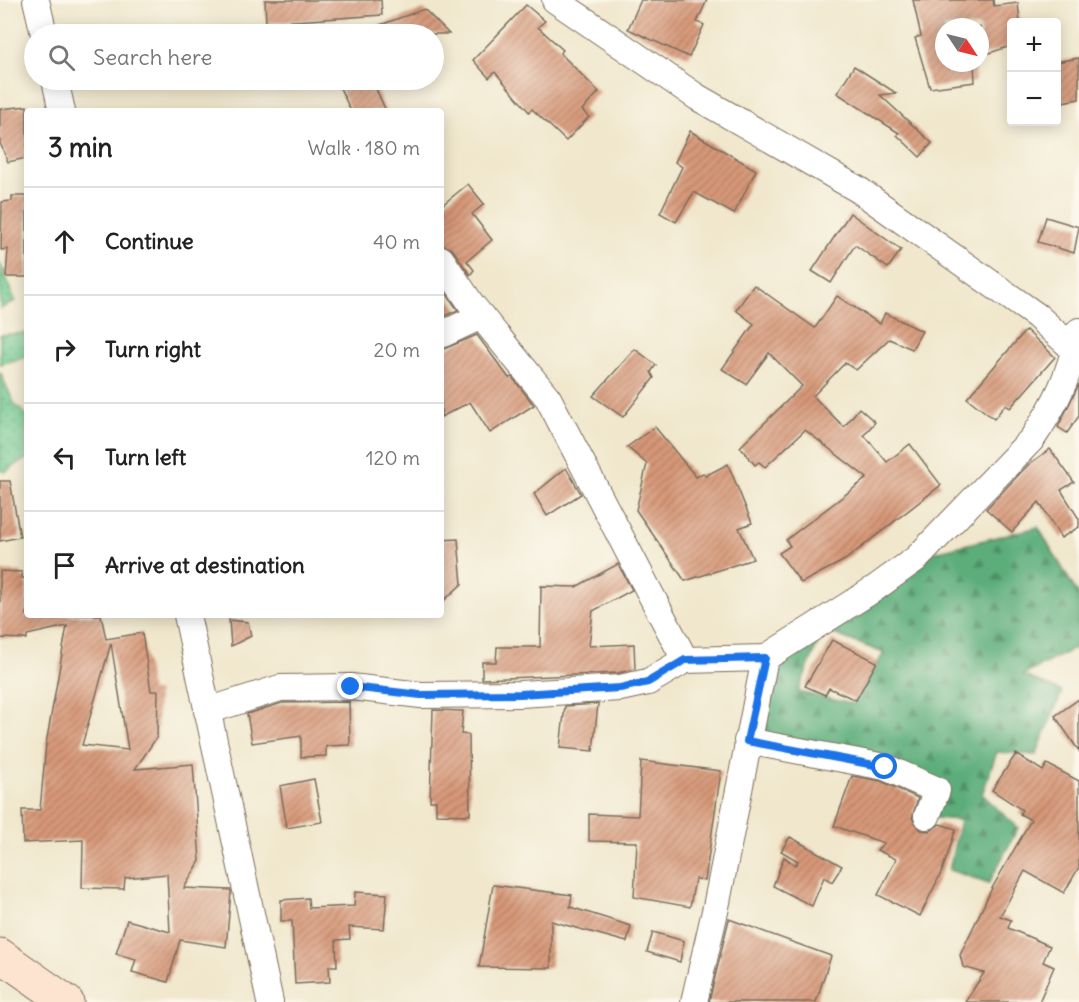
<!DOCTYPE html>
<html lang="en">
<head>
<meta charset="utf-8">
<style>
	:root { --surface:#fff; --page:#f6f6f6; --text:#222; --muted:#767676; --line:#e0e0e0 }
	body { margin:0; font-family:Delius,sans-serif; background:var(--page); color:var(--text) }
	.controls { position:absolute; right:18px; top:18px; display:grid; overflow:hidden; border-radius:6px; box-shadow:0 3px 15px #0003 }
	.controls button { width:54px; height:54px; display:grid; place-items:center; padding:0; border:0; border-bottom:2px solid var(--line); background:var(--surface); color:var(--text); font:30px sans-serif }
	.compass { position:absolute; left:935px; top:18px; width:54px; height:54px; border-radius:50%; background:var(--surface); box-shadow:0 3px 15px #0003; rotate:125deg }
	.stop { position:absolute; width:18px; height:18px; margin:-14px; border:4px solid #1a73e8; border-radius:50%; background:#fff }
	.stop.end { background:#1a73e8; border-color:#fff; box-shadow:0 2px 6px #0008 }
	.list { margin:0; padding:0; list-style:none }
	h2 { display:flex; justify-content:space-between; align-items:center; height:78px; margin:0; padding:0 24px; font-size:26px }
	h2 small { font-size:20px; font-weight:400; color:var(--muted) }
	.list li { display:grid; grid-template-columns:39px 1fr auto; gap:18px; align-items:center; box-sizing:border-box; height:108px; padding:0 24px; border-top:2px solid var(--line) }
	.list b { display:block; font-size:22px; white-space:nowrap }
	.list em { font-size:20px; font-style:normal; color:var(--muted) }
	.icon { flex:none; width:33px; height:33px; fill:none; stroke:currentColor; stroke-width:2; stroke-linecap:round; stroke-linejoin:round }
	.map { position:relative; flex:none; width:1079px; height:1002px; overflow:hidden }
	.search { position:absolute; background:var(--surface); box-shadow:0 3px 15px #0003; left:24px; top:24px; width:420px; height:66px; display:flex; align-items:center; gap:15px; box-sizing:border-box; padding:0 21px; border-radius:33px; color:var(--muted); font-size:22px }
	.panel { position:absolute; background:var(--surface); box-shadow:0 3px 15px #0003; left:24px; top:108px; width:420px; height:510px; border-radius:6px }
	.map>svg:first-child { display:block }
</style>
</head>
<body>
<div class="map">
<svg width="1079" height="1002" viewBox="0 0 1079 1002">
	<defs>
		<pattern id="forest-firs" width="22" height="20" patternUnits="userSpaceOnUse" patternTransform="scale(1.5)"><rect width="22" height="20" fill="#5cad7a"/><path d="M5 1l3.5 6h-7zM16 11l3.5 6h-7z" fill="#4d8d63"/></pattern>
		<pattern id="park-dots" width="8" height="8" patternUnits="userSpaceOnUse" patternTransform="scale(1.5)"><rect width="8" height="8" fill="#71c98f"/><path d="M2 2h.1M6 6h.1" fill="none" stroke="#5ea374" stroke-width="1.8" stroke-linecap="round"/></pattern>
		<pattern id="building-hatch" width="6" height="6" patternUnits="userSpaceOnUse" patternTransform="scale(1.5)"><rect width="6" height="6" fill="#d79878"/><path d="M-1 1l2-2M0 6l6-6M5 7l2-2" fill="none" stroke="#b07c62"/></pattern>
	</defs>
	<rect width="100%" height="100%" fill="#fbf7ec"/>
	<filter id="ink" filterUnits="userSpaceOnUse"><feTurbulence type="fractalNoise" baseFrequency=".0167" numOctaves="2"/><feDisplacementMap in="SourceGraphic" scale="12" xChannelSelector="R" yChannelSelector="G"/><feConvolveMatrix kernelMatrix="1 2 1 2 8 2 1 2 1" color-interpolation-filters="sRGB"/></filter>
	<filter id="wash" filterUnits="userSpaceOnUse"><feTurbulence type="fractalNoise" baseFrequency=".008" numOctaves="4" result="noise"/><feDisplacementMap in="SourceGraphic" scale="24" xChannelSelector="R" yChannelSelector="G"/><feGaussianBlur stdDeviation="1.35" result="paint"/><feColorMatrix in="noise" values="0 0 0 0 0 0 0 0 0 0 0 0 0 0 0 0 0 1.4 0 .05"/><feComposite in="paint" operator="in"/></filter>
	<g filter="url(#wash)">
		<rect width="100%" height="100%" fill="#f0e7cc"/>
		<path fill="url(#forest-firs)" stroke="#4c6c4c" stroke-width="1.5" d="M1038,527L1079,596V646L1023,675L1062,692L1036,755L997,752L982,794L1018,828L989,883L949,870L960,820L935,818L941,783L755,734L773,659L820,638L798,692L853,704L884,653L826,631L935,552Z"/>
		<g fill="url(#park-dots)" stroke="#567a56" stroke-width="1.5">
			<path d="M0,263L15,301L0,309Z"/>
			<path d="M27,333V357L0,364V335Z"/>
			<path d="M0,372L15,405L27,415V458L5,472L0,470Z"/>
		</g>
		<g id="blocks">
			<g fill="url(#building-hatch)" fill-rule="evenodd">
				<path d="M265,0H381L382,15L266,23Z"/>
				<path d="M641,0H707L697,22L704,25L689,57L628,29Z"/>
				<path d="M913,0H993L994,6L1018,3L1020,22H1011V46L980,56V27H944V63H974L975,82L930,88L915,38L921,36Z"/>
				<path d="M526,5L545,21L538,27L563,50L560,53L599,92L582,110L589,117L566,141L532,109L529,112L495,72L489,78L473,60Z"/>
				<path d="M424,9L449,34H362L361,32Z"/>
				<path d="M1079,58V99L1056,103V62Z"/>
				<path d="M854,66L896,93L880,95L932,143L920,157L897,135L899,133L837,93Z"/>
				<path d="M358,80H372L386,111H351L340,88Z"/>
				<path d="M27,106V158L8,162L0,143V109Z"/>
				<path d="M690,131L756,170L734,214L694,192L676,222L660,213L682,167L675,162Z"/>
				<path d="M468,184L484,204L472,214L492,240L467,261L474,270L470,275L453,250L441,244V206Z"/>
				<path d="M12,196H27V277H6L8,249L1,250L2,202L12,201Z"/>
				<path d="M850,213L901,250L888,268L855,245L831,283L812,271Z"/>
				<path d="M1046,217L1079,227L1074,253L1038,242Z"/>
				<path d="M754,285L815,328L837,296L880,324L885,313L922,331L912,349L889,339L856,370L845,363L813,396L844,427L859,408L875,422L864,435L887,462L910,444L941,485L845,560L801,583L779,553L790,546L786,540L867,478L805,430L765,467L759,462L755,465L740,447L802,386L769,353L746,384L722,369L754,324L736,310Z"/>
				<path d="M441,286L458,310L441,318Z"/>
				<path d="M1026,330L1055,357L1010,408L1005,405L994,419L967,398Z"/>
				<path d="M477,335L509,378L512,377L534,405L490,433L470,402L441,417V350Z"/>
				<path d="M635,349L656,365L651,372L654,378L623,417L593,396Z"/>
				<path d="M1079,384V416L1067,433L1058,427Z"/>
				<path d="M655,427L696,477L703,473L705,476L728,464L752,523L739,528L753,559L685,581L636,510L647,464L627,447Z"/>
				<path d="M1050,449L1074,482L1061,490L1079,519V527L1061,538L1039,502L1012,532L986,509L1028,465Z"/>
				<path d="M566,468L581,494L547,516L534,494Z"/>
				<path d="M0,481H10L20,537L0,541Z"/>
				<path d="M458,539L462,584L441,603V540Z"/>
				<path d="M618,564L632,590L593,611L589,646L634,644L635,669L618,673L482,679V662H496L497,647H540L541,586L576,587Z"/>
				<path d="M0,571L22,572V578L27,579V615H101L106,639L142,633L151,691H158L157,737L135,769L193,764L200,861L184,888L231,890V892L226,947L180,940L168,982L132,972L136,959L116,954L127,920L170,932L167,874L125,878L124,889L82,888L83,840L23,843L22,810H40L46,744L67,626L27,635V639L0,638ZM111,643L128,750L82,745Z"/>
				<path d="M229,620L248,622L251,636L231,646Z"/>
				<path d="M832,640L877,662L856,700L829,688L825,695L805,686Z"/>
				<path d="M1079,699V751L1055,716Z"/>
				<path d="M349,702L350,745L326,746V756L301,757V736L252,743L247,714L282,703Z"/>
				<path d="M598,704L593,751L560,748L565,706Z"/>
				<path d="M433,710L463,711L461,734L469,735L470,815L436,814V801H430Z"/>
				<path d="M1016,754L1043,771L1047,764L1079,781V867L1064,893L1025,871L1000,916L1011,920L1008,928L1050,946L1043,962L1054,967L1039,1002H965L984,973L963,967L960,955L991,890L1031,820L1020,814L1022,810L992,790Z"/>
				<path d="M641,761L721,771L705,880L695,879L690,907L634,897L637,842L589,841V814L638,816Z"/>
				<path d="M852,776L881,781L918,798L912,818L921,830L930,831L940,824L956,829L942,871L920,916L878,895L896,859L877,850L884,843L834,826Z"/>
				<path d="M314,779L322,822L287,828L280,786Z"/>
				<path d="M790,837L842,866L832,882L824,877L812,906L773,886L784,857L795,865L798,861L781,851Z"/>
				<path d="M493,885L572,895L570,907L631,926L627,942L551,921V968L479,967Z"/>
				<path d="M355,892L387,894L384,929L349,927L350,939L336,940L337,966H329L330,982L295,984L292,921H281V900L308,898L309,908L354,906Z"/>
				<path d="M729,919L831,956L816,1002H709Z"/>
				<path d="M653,932L684,941L680,962L647,952Z"/>
			</g>
		</g>
	</g>
	<g filter="url(#ink)">
		<use href="#blocks" fill-opacity="0" stroke="#7a6c5b" stroke-width="1.5"/>
		<g fill="none" stroke-linecap="round" stroke-linejoin="round">
			<defs>
				<g id="street">
					<path d="M36,0L44,34"/>
					<path d="M555,0L697,97L859,190L1037,316L1079,354"/>
					<path d="M55,80L62,111"/>
					<path d="M441,259L472,305L548,398L685,660"/>
					<path d="M441,335L481,316"/>
					<path d="M187,615L270,1002"/>
					<path d="M207,711L280,688L351,687L421,695L520,694L620,688L648,682L685,660L765,658L874,589L917,558L1032,439C1058,401 1069,376 1079,331"/>
					<path d="M747,741L885,767L937,790L927,816"/>
					<path d="M694,1002L716,907L765,658"/>
				</g>
				<path id="secondary" d="M0,955L67,1002"/>
			</defs>
			<use href="#street" stroke="#7a6c5b" stroke-width="28"/>
			<use href="#secondary" stroke="#7a6c5b" stroke-width="35"/>
			<use href="#street" stroke="#fff" stroke-width="26"/>
			<use href="#secondary" stroke="#fde4d1" stroke-width="33"/>
		</g>
	</g>
	<g fill="none" stroke-linecap="round" stroke-linejoin="round" filter="url(#ink)">
		<path stroke="#1a73e8" stroke-width="8" d="M351,687L421,695L520,694L620,688L648,682L685,660L765,658L747,741L885,767"/>
	</g>
</svg>
<div class="controls">
<button>+</button>
<button>−</button>
</div>
<svg class="compass" viewBox="-18 -18 36 36"><path d="M0-13l5 13h-10z" fill="#e53935"/><path d="M0 13l5-13h-10z" fill="#767676"/></svg>
<div class="stop" style="left:885px;top:767px"></div>
<div class="stop end" style="left:351px;top:687px"></div>
<div class="search"><svg class="icon" aria-label="search" viewBox="0 0 24 24"><circle cx="10" cy="10" r="6"/><path d="M15 15l6 6"/></svg>Search here</div>
<section class="panel">
<h2>3 min<small>Walk · 180 m</small></h2>
<ul class="list">
<li><svg class="icon" aria-label="ahead" viewBox="0 0 24 24"><path d="M12 20V5M6 11l6-6 6 6"/></svg><div><b>Continue</b></div><em>40 m</em></li>
<li><svg class="icon" aria-label="right" viewBox="0 0 24 24"><path d="M7 20v-9h11M14 6l5 5-5 5"/></svg><div><b>Turn right</b></div><em>20 m</em></li>
<li><svg class="icon" aria-label="left" viewBox="0 0 24 24"><path d="M17 20v-9H6M10 6l-5 5 5 5"/></svg><div><b>Turn left</b></div><em>120 m</em></li>
<li><svg class="icon" aria-label="arrive" viewBox="0 0 24 24"><path d="M6 21V4h12l-3 4 3 4H6"/></svg><div><b>Arrive at destination</b></div></li>
</ul>
</section>
</div>
</body>
</html>
